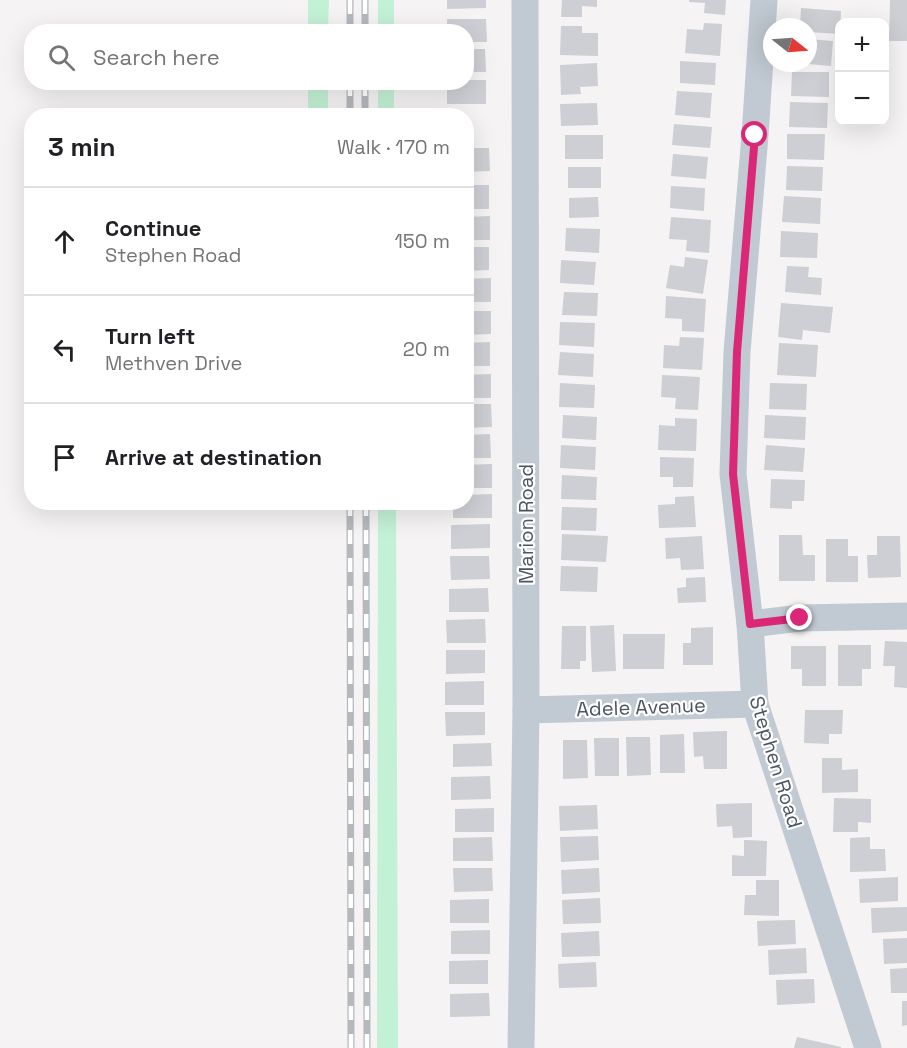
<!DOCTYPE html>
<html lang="en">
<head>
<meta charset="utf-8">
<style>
	:root { --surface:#fff; --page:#f2f2f2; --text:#202124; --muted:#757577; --line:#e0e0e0 }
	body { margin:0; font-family:"Space Grotesk",sans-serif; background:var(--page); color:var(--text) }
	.controls { position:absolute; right:18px; top:18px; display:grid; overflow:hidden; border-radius:12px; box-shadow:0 6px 24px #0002 }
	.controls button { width:54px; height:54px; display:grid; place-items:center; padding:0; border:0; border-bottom:2px solid var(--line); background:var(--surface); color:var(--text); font:30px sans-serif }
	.compass { position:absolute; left:763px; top:18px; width:54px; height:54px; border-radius:50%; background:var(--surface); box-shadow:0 6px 24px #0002; rotate:107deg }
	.stop { position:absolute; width:18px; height:18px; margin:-14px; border:4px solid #db2777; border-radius:50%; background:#fff }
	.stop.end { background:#db2777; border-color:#fff; box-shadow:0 2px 6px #0008 }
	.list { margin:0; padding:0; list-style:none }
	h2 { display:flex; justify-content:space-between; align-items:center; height:78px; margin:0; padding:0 24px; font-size:26px }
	h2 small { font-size:20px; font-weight:400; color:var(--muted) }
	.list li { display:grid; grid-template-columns:39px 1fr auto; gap:18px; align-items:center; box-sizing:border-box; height:108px; padding:0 24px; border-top:2px solid var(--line) }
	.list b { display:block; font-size:22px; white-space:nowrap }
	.list p { margin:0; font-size:20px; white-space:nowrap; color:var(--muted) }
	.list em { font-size:20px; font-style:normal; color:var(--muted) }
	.icon { flex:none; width:33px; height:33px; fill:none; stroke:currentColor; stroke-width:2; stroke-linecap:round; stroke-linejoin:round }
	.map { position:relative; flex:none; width:907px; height:1048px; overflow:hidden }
	.search { position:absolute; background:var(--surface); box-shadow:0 6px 24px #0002; left:24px; top:24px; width:450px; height:66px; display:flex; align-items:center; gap:15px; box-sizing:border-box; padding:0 21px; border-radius:24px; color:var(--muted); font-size:22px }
	.panel { position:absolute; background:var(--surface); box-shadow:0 6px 24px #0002; left:24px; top:108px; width:450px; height:402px; border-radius:24px }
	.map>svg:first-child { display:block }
</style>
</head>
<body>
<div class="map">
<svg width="907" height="1048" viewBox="0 0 907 1048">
	<rect width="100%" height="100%" fill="#f5f3f3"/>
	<g fill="#c3f1d5">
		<path d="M308,0H329L328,31H308Z"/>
		<rect x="378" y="0" width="16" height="31"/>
		<rect x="308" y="83" width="20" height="32"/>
		<rect x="378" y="83" width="16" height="32"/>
		<path d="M396,503L398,1048H377L378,503Z"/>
	</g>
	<g fill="#cdcfd5">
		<path d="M447,0H486V8L447,9Z"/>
		<path d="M562,0H597V7L582,6V17H561Z"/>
		<path d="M689,0H726L725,15L704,13L705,3L689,2Z"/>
		<path d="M890,0H907V41H889Z"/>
		<path d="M801,8L841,11L840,34L808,32V27H800Z"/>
		<path d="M447,19H486L487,42H466V32H447Z"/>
		<path d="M704,23L722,24L720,56L685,53L687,29L703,30Z"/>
		<path d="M561,26H582V33H598V56L560,55Z"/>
		<path d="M808,39L833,41L831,66L808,64Z"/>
		<path d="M466,49H485L486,72H466Z"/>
		<path d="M680,61L716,63L715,85L680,83Z"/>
		<path d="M597,63L598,86L580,87L581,94L561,95L560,65Z"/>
		<path d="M792,72H829V97L791,96Z"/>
		<path d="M466,80H486V104H447V82H466Z"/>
		<path d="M677,91L712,93L710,118L675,115Z"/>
		<path d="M790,102L828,103L827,128L789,127Z"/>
		<path d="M597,103L598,125L561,126L560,104Z"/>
		<path d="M674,124L712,127L710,148L672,145Z"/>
		<path d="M787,134H825L824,160L787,159Z"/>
		<rect x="565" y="135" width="38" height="24"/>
		<path d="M466,148H489L490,171L466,172Z"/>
		<path d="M673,154L708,157L706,179L671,176Z"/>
		<path d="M787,166L823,167L822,191L786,190Z"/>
		<rect x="568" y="167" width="33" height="21"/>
		<rect x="466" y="185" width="23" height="24"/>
		<path d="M671,186L705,188L704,211L670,208Z"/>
		<path d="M784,196L821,198L820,224L782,222Z"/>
		<path d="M598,197L599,217L569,218V198Z"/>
		<path d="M490,216V240H466V217Z"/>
		<path d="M671,217L711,220L709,253L686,251L687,240L669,239Z"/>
		<path d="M566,228L600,229L599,253L565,251Z"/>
		<path d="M781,231L818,233L817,258L780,257Z"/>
		<path d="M466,247H489V270L466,271Z"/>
		<path d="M685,257L708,260L703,294L666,288L670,265L684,267Z"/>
		<path d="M561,260L596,262L594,285L560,283Z"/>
		<path d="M787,266L809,267L808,277L822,278L821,295L785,292Z"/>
		<path d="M491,278V302H466V279Z"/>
		<path d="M564,292L598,293L597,316L562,315Z"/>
		<path d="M666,296L706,299L704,332L682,331V319L665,318Z"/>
		<path d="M781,303L833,307L830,333L803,330L802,340L778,337Z"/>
		<path d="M466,311H491V334L466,335Z"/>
		<path d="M560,322L595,323L594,347L559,345Z"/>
		<path d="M680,337L704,338L702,370L663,368L664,345L679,346Z"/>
		<path d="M490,342V366H466V343Z"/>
		<path d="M779,343L818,345L816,377L777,375Z"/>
		<path d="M560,352L594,354L593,377L558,375Z"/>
		<path d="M491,374V398H466V375Z"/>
		<path d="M662,375L700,377L698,410L675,409L676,398L661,397Z"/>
		<path d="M560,383L595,385L594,408L559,407Z"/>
		<path d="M770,383L807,384L806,410L769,409Z"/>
		<path d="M466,404H491L492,427L466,428Z"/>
		<path d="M563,415L597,417L596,440L562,438Z"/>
		<path d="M765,415L806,417L805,440L764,438Z"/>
		<path d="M675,418L697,419L696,451L658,450L659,425L675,426Z"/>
		<path d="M490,434L491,458H466V435Z"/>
		<path d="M561,445L596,447L595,470L560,468Z"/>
		<path d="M766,445L805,448L803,472L764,470Z"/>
		<path d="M660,457L694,458L693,487H673V477H660Z"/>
		<path d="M492,464V488H466V465Z"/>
		<path d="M562,475L597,477L596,500L561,499Z"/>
		<path d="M771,479L805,480L804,501H792V509L770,508Z"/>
		<path d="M492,494V518H453V502H466V495Z"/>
		<path d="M694,496L696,527L659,528L658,505L675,504V497Z"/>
		<path d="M562,507L597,508L596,531L561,530Z"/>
		<path d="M490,524V548L451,549V525Z"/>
		<path d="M562,534L608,536L606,562L561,560Z"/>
		<path d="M779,535H802L803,555H815V581H779Z"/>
		<path d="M702,536L704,569L681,570L680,558L666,559L665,538Z"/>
		<path d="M877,536H900L901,577L868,578L867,555H877Z"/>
		<path d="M826,539H848V556H858V582H826Z"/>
		<path d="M450,556H489L490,579L451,580Z"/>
		<path d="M561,566L598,567L597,592L560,591Z"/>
		<path d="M705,577L706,602L678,603L677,588L686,587V578Z"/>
		<path d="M488,588L489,612H449V589Z"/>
		<path d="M485,619L486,643H447L446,620Z"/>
		<path d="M614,625L616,671L592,672L590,626Z"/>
		<path d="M562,626H586V661H580V669H561Z"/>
		<path d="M713,627V665H683V643H691V628Z"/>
		<path d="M623,634H665L664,669H623Z"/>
		<path d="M885,641L907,642V688L894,687L895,666H883Z"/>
		<path d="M838,645H871V669H862V686H838Z"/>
		<path d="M791,646H826V686H802V669H791Z"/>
		<path d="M446,650H485V673L446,674Z"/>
		<path d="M484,681V705H445V682Z"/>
		<path d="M805,710H843L842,734H829V744L804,743Z"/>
		<path d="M445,712H485V735L446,736Z"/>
		<path d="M727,731V769H704L703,756L694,757L693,732Z"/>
		<path d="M684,734L685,773H660V735Z"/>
		<path d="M626,737H650L651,775L627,776Z"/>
		<path d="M594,738H619V776H595Z"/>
		<path d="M563,740H587L588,778L563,779Z"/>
		<path d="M491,743L492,766L453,767V744Z"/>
		<path d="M822,758H842V770L858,769V792L822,793Z"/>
		<path d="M490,776L491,799L451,800V777Z"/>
		<path d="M834,798L871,799V823L858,822V832H833Z"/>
		<path d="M752,803V837L733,838L732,826L717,827L716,804Z"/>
		<path d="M597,805L598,829L560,831L559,806Z"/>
		<path d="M494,808V832H455V809Z"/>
		<path d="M598,836L599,860L561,862L560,837Z"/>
		<path d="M492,837L493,861H453V838Z"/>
		<path d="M870,837V849H885L886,871L850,872V838Z"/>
		<path d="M744,840L767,841L766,876H732V855L744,856Z"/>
		<path d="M453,868H492L493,891L454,892Z"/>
		<path d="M599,868L600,892L562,894L561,870Z"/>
		<path d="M898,877V901L860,903L859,879Z"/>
		<path d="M756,880H779V916L744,915L745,895H756Z"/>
		<path d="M600,898L601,923L563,924L562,900Z"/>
		<path d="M489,899V923H450V900Z"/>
		<path d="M907,907V931L872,933L871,908Z"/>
		<path d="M795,920L796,944L758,946L757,921Z"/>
		<path d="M490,930V954H451V931Z"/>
		<path d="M599,931L600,956L562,957L561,933Z"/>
		<path d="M907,938V963L884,964L883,939Z"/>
		<path d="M806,948L807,973L769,975L768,950Z"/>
		<path d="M488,960V984H449V961Z"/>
		<path d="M596,962L597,987L559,988L558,964Z"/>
		<path d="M907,968V993H891L890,969Z"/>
		<path d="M814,979L815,1003L777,1005L776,980Z"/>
		<path d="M489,993L490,1016L450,1017V994Z"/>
		<path d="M902,1001H907V1025L902,1026Z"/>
		<path d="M797,1037L841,1047V1048H794Z"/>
	</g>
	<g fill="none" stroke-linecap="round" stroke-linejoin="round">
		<g stroke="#c1cad2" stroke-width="27">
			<path d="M764,0L755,135L737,352L733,474L750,624L755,704L868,1048"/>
			<path d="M750,624L800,618L907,616"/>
			<path d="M526,710L755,704"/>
			<path d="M521,1048L526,710L525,0"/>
		</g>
		<defs>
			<g id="rail">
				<path d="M350,0V32"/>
				<path d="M365,0V32"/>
				<path d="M350,82V116"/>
				<path d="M365,82V116"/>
				<path d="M350,502L351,1048"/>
				<path d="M366,502L367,1048"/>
			</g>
		</defs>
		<use href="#rail" stroke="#b5b8bd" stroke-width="7"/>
		<use href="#rail" stroke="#fff" stroke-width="4.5" stroke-dasharray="14" stroke-linecap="butt"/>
	</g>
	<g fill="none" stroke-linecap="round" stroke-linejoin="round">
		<path stroke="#db2777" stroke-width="8" d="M755,135L737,352L733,474L750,624L800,618"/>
	</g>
	<g text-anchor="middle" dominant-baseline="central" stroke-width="4.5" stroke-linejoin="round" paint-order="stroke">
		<g font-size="20" fill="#4a5661" stroke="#fff">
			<text transform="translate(526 524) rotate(-90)">Marion Road</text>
			<text transform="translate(641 707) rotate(-2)">Adele Avenue</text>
			<text transform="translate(776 762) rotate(73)">Stephen Road</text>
		</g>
	</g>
</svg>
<div class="controls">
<button>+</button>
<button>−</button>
</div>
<svg class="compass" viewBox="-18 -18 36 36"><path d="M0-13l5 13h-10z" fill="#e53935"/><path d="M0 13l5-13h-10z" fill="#757577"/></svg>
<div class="stop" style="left:755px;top:135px"></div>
<div class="stop end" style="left:800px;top:618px"></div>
<div class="search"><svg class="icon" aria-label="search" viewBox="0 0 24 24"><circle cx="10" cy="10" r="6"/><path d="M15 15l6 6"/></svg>Search here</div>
<section class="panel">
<h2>3 min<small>Walk · 170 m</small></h2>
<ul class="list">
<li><svg class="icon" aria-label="ahead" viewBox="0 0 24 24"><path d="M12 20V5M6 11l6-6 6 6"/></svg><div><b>Continue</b><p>Stephen Road</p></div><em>150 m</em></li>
<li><svg class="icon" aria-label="left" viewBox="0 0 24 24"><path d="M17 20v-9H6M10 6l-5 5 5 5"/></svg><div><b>Turn left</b><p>Methven Drive</p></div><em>20 m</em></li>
<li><svg class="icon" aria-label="arrive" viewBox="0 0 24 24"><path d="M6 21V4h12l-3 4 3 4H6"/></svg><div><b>Arrive at destination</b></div></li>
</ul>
</section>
</div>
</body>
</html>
